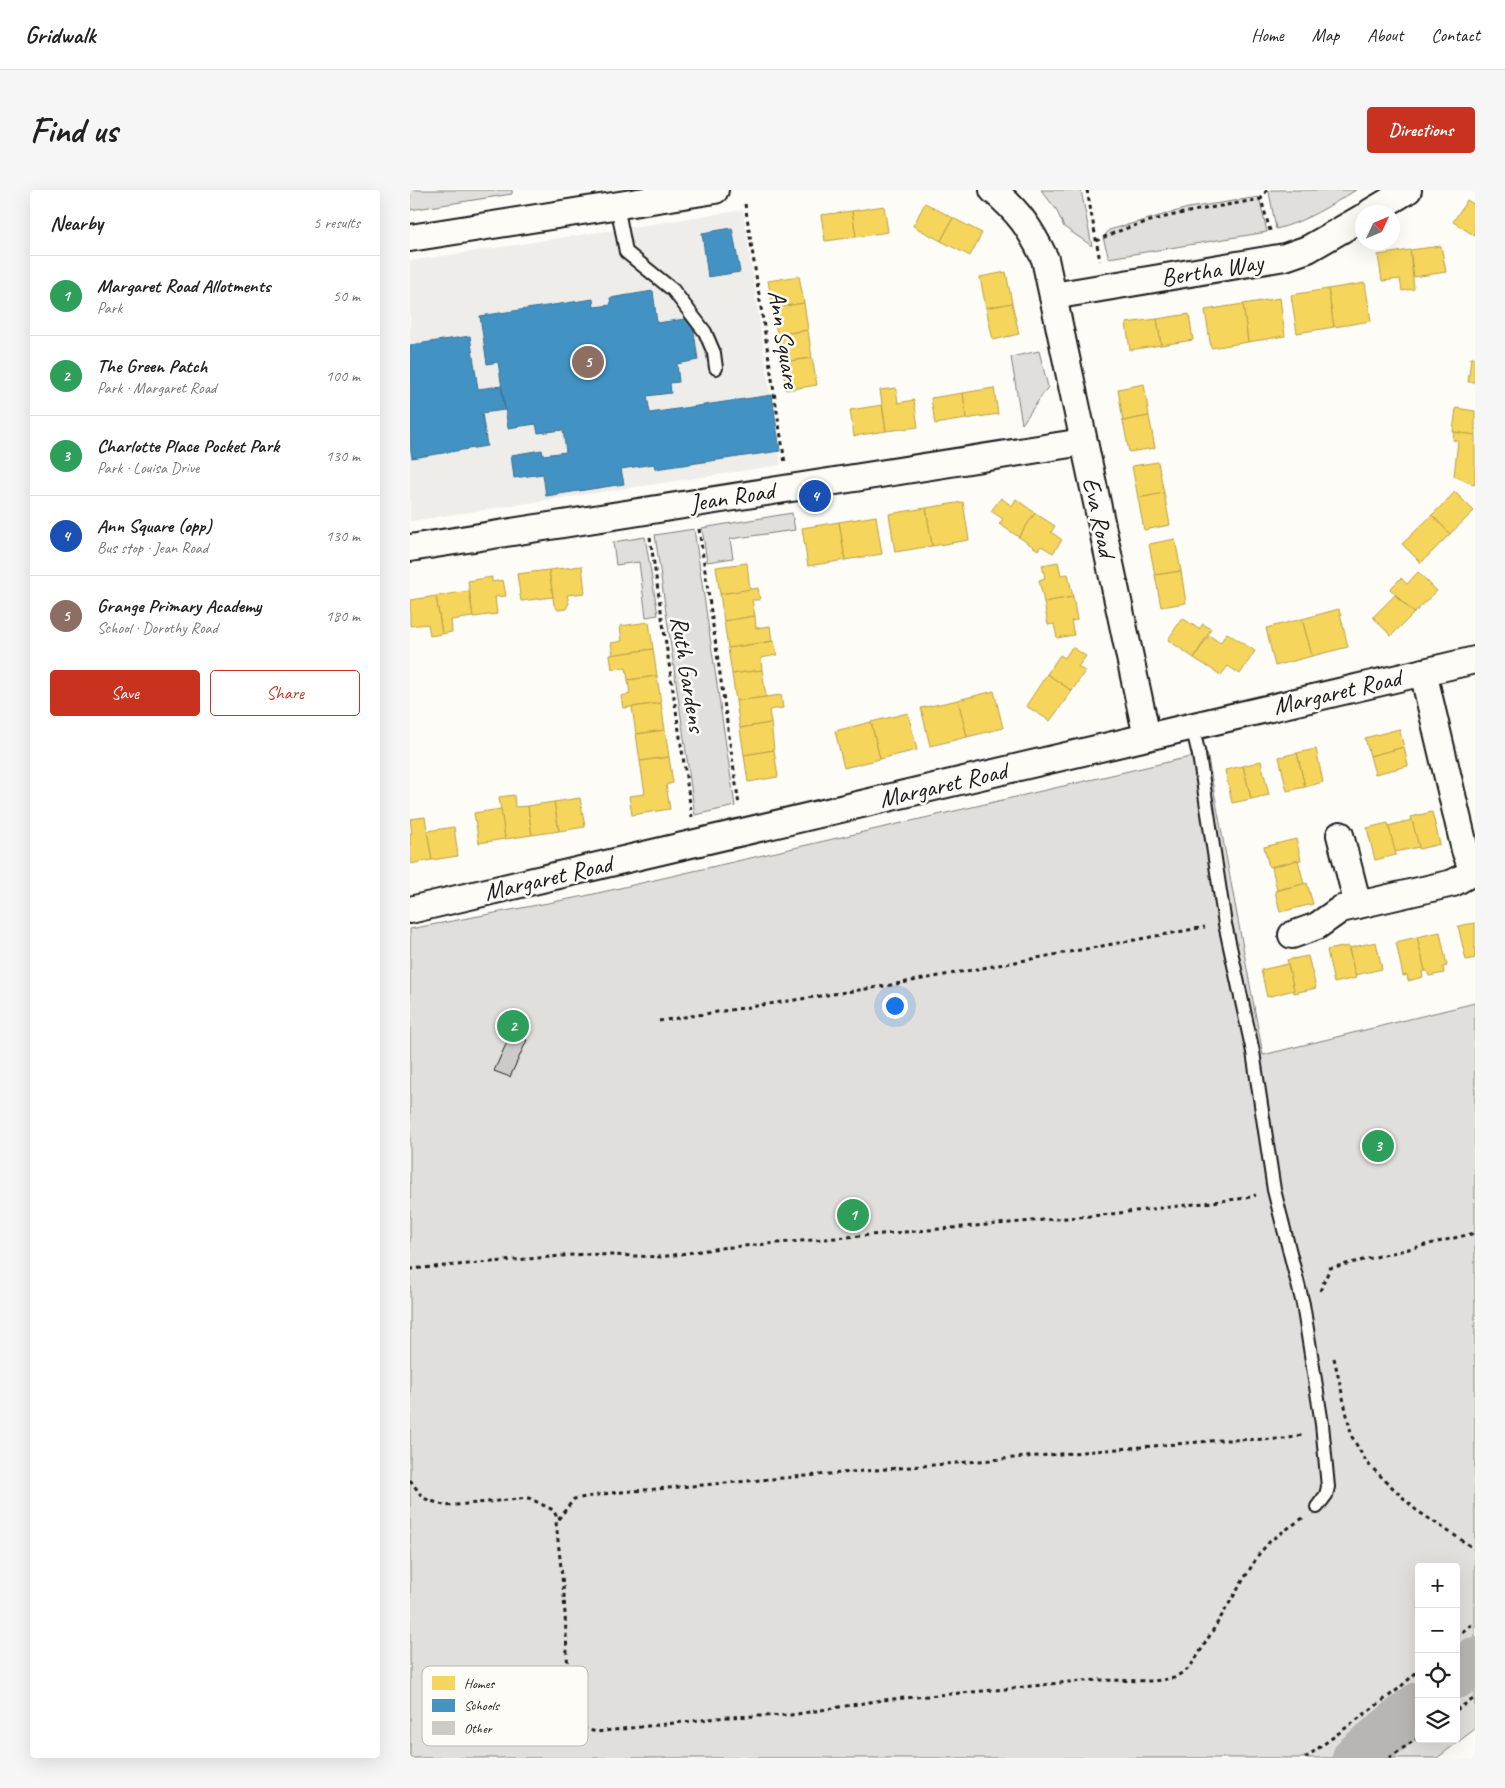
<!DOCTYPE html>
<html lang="en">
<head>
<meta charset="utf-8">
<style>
	:root { --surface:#fff; --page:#f6f6f6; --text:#222; --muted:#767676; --line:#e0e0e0; --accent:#c8321e }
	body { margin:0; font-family:Caveat,sans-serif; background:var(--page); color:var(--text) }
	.controls { position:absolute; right:15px; bottom:15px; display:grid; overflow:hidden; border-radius:5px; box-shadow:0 5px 20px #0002 }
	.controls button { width:45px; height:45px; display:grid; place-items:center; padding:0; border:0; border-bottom:1px solid var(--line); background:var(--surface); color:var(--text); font:25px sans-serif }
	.compass { position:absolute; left:945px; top:15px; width:45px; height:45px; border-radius:50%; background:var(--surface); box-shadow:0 5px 20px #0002; rotate:46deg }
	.you { position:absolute; left:484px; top:815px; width:18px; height:18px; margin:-12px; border:4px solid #fff; border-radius:50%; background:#1a73e8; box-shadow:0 0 0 8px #1a73e833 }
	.badge { display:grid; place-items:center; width:32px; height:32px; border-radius:50%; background:var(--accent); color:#fff; font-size:16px; font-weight:700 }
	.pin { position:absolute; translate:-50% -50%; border:2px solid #fff; box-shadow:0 1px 5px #0006 }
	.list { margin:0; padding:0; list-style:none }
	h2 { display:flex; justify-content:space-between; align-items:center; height:65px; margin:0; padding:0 20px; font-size:21px }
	h2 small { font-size:16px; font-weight:400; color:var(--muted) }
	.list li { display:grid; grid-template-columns:32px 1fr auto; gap:15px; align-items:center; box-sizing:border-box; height:80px; padding:0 20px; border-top:1px solid var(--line) }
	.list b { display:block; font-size:19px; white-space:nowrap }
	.list p { margin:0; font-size:16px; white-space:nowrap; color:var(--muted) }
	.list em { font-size:16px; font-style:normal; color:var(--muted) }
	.actions { display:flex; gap:10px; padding:15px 20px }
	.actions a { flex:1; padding:11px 0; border:1px solid var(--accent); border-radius:5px; text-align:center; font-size:18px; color:var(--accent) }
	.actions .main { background:var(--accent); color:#fff }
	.icon { flex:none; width:28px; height:28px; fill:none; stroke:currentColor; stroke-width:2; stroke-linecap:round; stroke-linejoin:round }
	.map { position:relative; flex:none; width:1065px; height:1568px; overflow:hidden; border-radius:5px }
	header { display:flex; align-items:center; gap:30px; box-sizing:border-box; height:70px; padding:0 25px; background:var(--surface); border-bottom:1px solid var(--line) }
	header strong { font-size:24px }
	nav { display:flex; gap:28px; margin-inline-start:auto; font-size:18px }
	.intro { display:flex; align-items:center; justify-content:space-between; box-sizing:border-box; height:120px; padding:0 30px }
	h1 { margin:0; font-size:35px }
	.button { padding:12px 22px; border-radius:5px; background:var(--accent); color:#fff; font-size:18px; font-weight:700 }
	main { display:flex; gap:30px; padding:0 30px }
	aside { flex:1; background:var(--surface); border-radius:5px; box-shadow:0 5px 20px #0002 }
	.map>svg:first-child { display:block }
</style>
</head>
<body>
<header>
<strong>Gridwalk</strong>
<nav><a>Home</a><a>Map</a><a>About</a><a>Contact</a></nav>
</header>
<div class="intro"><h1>Find us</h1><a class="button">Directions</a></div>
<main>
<aside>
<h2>Nearby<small>5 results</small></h2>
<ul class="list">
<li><span class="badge" style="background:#2e9e5b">1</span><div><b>Margaret Road Allotments</b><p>Park</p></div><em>50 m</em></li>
<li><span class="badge" style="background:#2e9e5b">2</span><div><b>The Green Patch</b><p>Park · Margaret Road</p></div><em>100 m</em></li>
<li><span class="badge" style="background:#2e9e5b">3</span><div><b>Charlotte Place Pocket Park</b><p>Park · Louisa Drive</p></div><em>130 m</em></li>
<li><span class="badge" style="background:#1a4fb4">4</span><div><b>Ann Square (opp)</b><p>Bus stop · Jean Road</p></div><em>130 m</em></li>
<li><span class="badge" style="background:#8d6e63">5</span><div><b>Grange Primary Academy</b><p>School · Dorothy Road</p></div><em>180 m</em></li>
</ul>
<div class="actions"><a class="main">Save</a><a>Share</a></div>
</aside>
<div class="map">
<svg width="1065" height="1568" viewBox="0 0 1065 1568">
	<rect width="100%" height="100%" fill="#fdfcf7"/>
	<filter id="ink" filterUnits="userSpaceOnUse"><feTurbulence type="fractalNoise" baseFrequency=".02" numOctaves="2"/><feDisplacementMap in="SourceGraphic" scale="10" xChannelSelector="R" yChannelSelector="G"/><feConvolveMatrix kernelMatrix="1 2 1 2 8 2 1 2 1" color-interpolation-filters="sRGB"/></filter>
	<g filter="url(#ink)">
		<path fill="#eeede9" d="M333,20L371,275L0,331V71Z"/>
		<g fill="#e0dfdb" stroke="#7e7e7c" fill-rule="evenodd">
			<path d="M0,0H102V4L0,20Z"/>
			<path d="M631,0H671L682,56L654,37L646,19Z"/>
			<path d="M861,0H946C921,15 895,32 866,39L859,2Z"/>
			<path d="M849,7L857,42L699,68L693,48L699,40L778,18Z"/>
			<path d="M629,161L638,197L612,234L601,167Z"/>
			<path d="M382,323L385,340L320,349L323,368L297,372L292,338Z"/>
			<path d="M284,339L325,616L285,625L245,345Z"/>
			<path d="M235,347L248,425L236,427L229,372L206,375L203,352Z"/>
			<path d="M797,563L853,865L1065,813V1539L1027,1568H0V739L175,706ZM1009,1377H1046V1549H1009Z"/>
		</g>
		<g fill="#f6d55c" stroke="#b59e49">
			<path d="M1057,10L1065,15V46L1043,32Z"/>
			<path d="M515,13L543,28L531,51L503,36Z"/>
			<path d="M474,16L478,42L446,47L442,21Z"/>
			<path d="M442,21L446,47L415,51L411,25Z"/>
			<path d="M543,28L572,43L560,66L531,51Z"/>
			<path d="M1031,56L1036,82L1004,87L1000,60Z"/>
			<path d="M1000,60L1004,99L992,101L990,89L972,91L968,65Z"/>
			<path d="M596,82L602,113L576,118L570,87Z"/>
			<path d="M389,86L394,113L363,118L358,91Z"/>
			<path d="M955,93L961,131L924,137L918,99Z"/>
			<path d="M918,99L924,137L887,143L881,105Z"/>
			<path d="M870,108L875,146L838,152L833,114Z"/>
			<path d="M394,113L398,140L367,145L363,118Z"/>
			<path d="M602,113L609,144L583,150L576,118Z"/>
			<path d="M833,114L838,152L801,158L795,120Z"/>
			<path d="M779,124L783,150L751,155L747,129Z"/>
			<path d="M747,129L751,155L720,160L716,133Z"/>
			<path d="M398,140L402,168L372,172L367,145Z"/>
			<path d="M402,168L407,195L376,200L372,172Z"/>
			<path d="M1061,168H1065V192H1058Z"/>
			<path d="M734,194L739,226L713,231L708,199Z"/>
			<path d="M486,198L488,213L504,210L508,237L476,241L470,200Z"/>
			<path d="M584,198L588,224L556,229L553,203Z"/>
			<path d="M553,203L556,229L525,234L521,208Z"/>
			<path d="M472,215L476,241L444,246L440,220Z"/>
			<path d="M1046,218L1065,221V245L1043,242Z"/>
			<path d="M739,226L745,258L719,262L713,231Z"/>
			<path d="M1044,242L1065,245V295L1044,286L1048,251L1043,250Z"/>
			<path d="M748,272L754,303L728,308L722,276Z"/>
			<path d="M1045,302L1064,321L1040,344L1022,325Z"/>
			<path d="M754,303L760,335L734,340L728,308Z"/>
			<path d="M591,308L602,316L606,309L625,323L609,347L589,334L593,329L581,321Z"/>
			<path d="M553,312L559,350L522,356L516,318Z"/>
			<path d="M516,318L522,356L485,362L479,324Z"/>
			<path d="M625,323L645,336L641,342L652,350L643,363L631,356L628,360L609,347Z"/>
			<path d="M1022,325L1040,344L1011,373L992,354Z"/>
			<path d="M466,326L472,364L435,370L429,332Z"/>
			<path d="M429,332L435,370L398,376L392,338Z"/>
			<path d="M765,349L771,381L745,385L739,354Z"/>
			<path d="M648,372L651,385L658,384L663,407L634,412L629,390L635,388L632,375Z"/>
			<path d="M337,373L340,400L310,404L306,377Z"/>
			<path d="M172,376L175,403L157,405L159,413L156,419L148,420L144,415L139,380Z"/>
			<path d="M139,380L143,407L111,411L107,384Z"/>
			<path d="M771,381L776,413L751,417L745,385Z"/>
			<path d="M1008,382L1027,401L1004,423L980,399L991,388L997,394Z"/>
			<path d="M82,387V392L93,390L96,406L85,407L87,424L63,427L58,391Z"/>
			<path d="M348,398L350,410H342L345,426L314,431L310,404Z"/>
			<path d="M59,401L63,427L41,430L42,442L32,444L26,406Z"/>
			<path d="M985,405L1004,423L981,446L963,427Z"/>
			<path d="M26,406L32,444L20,446L18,434L0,436V410Z"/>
			<path d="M663,407L667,430L661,431L664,445L647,448L644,434L638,435L634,412Z"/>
			<path d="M929,419L938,457L902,466L892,429Z"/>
			<path d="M345,426L346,438L360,436L362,451L318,458L314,431Z"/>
			<path d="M772,428L789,439L793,434L801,439L784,468L758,450Z"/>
			<path d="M892,429L902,466L865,476L856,438Z"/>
			<path d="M239,432L243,459L203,465L201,453L212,451L210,436Z"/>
			<path d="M817,443L845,461L830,484L818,476L811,485L784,468L799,445L810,453Z"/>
			<path d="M364,451L367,465L351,468L352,480L322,484L318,458Z"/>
			<path d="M662,457L676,466L668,477L675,481L662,501L637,484L650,465L655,468Z"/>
			<path d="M243,459L247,486L218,490L216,478L202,479L200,465Z"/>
			<path d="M352,480L356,507L326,511L322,484Z"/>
			<path d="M637,484L662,501L640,531L616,516Z"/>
			<path d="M247,486L251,513L213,518L211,506L220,504L218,490Z"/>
			<path d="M584,501L593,538L557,547L548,510Z"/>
			<path d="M371,505L373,518L359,520L361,533L330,538L326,511Z"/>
			<path d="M548,510L557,547L520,556L511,518Z"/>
			<path d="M251,513L255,540L226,544L222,517Z"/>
			<path d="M498,523L507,560L470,569L461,532Z"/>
			<path d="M461,532L470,569L434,578L425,541Z"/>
			<path d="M361,533L364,560L334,565L330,538Z"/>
			<path d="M989,539L994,557L960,566L955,548Z"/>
			<path d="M255,540L259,567L230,571L226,544Z"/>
			<path d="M994,557L998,576L965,584L960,566Z"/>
			<path d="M906,559L913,592L895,597L887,563Z"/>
			<path d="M364,560L368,587L338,592L334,565Z"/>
			<path d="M887,563L895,597L877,601L869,567Z"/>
			<path d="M259,567L263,593L256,595L260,619L222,625L219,606L235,604L230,571Z"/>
			<path d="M851,571L859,605L841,609L833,576Z"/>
			<path d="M833,576L841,609L822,613L815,580Z"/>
			<path d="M104,605L105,617L118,616L122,645L95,649L89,607Z"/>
			<path d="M170,608L175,637L149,641L144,612Z"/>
			<path d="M144,612L149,641L122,645L118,616Z"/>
			<path d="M91,619L95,649L69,653L64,623Z"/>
			<path d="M1022,622L1030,654L1009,659L1001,627Z"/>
			<path d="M15,627L22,670L0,674V643H2L0,629Z"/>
			<path d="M1002,630L1009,657L985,662L978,636Z"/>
			<path d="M978,633L986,665L965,670L957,638Z"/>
			<path d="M44,637L48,666L22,670L17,641Z"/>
			<path d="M886,649L891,670L859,677L854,657Z"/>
			<path d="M888,670L894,694L867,700L862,677Z"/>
			<path d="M897,693L903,714L870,722L865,701Z"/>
			<path d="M1065,733V768L1056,770L1048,736Z"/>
			<path d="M1030,742L1037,776L1033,777L1034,783L1019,786L1017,781H1015L1007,747Z"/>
			<path d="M1007,747L1015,781L1012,782L1013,787L998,791L997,785L993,786L986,752Z"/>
			<path d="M966,752L972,779L945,785L939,758Z"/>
			<path d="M938,756L946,788L924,793L917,760Z"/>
			<path d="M898,766L906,798L884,803L877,770Z"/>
			<path d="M878,774L884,800L857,807L851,780Z"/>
		</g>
		<g fill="#4393c3" stroke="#376f91">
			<path d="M322,38L330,82L298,87L292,43Z"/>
			<path d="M243,101L247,133L282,128L288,170L267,174L269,192L260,193L261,203L237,206L240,223L362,205L370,261L245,279L244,274L211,279L214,294L136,306L133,284L104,288L101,265L132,260L133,265L156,262L153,240L128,243L126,234L98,238L88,172L77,174L70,126L183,109L184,117L201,115L200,108Z"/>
			<path d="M60,146L68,199L91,196L95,220L72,223L77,256L2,268L0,255V155Z"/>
		</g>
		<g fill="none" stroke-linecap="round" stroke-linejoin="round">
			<g stroke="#b7b6b2" stroke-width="48">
				<path d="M1046,1485L1065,1471"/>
				<path d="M946,1568L1009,1516"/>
			</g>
		</g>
		<path fill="#cccbc8" stroke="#1c1c1c" d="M101,843L117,850L100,887L84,881Z"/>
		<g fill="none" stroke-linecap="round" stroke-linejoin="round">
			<defs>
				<g id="lane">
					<path d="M207,15L216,62L263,100L295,142L304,163L306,178"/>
					<path d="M782,536L789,565L815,734L843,862L864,1000L893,1114L912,1234L918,1297L916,1305L907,1317"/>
				</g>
				<g id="street">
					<path d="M583,0C609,22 620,38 635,69L737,547"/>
					<path d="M961,22L998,0"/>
					<path d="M0,48L305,0"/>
					<path d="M643,106L875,67L898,59L952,28"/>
					<path d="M0,358L673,252"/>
					<path d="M1013,482L1055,660L1063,682L1065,683"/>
					<path d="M930,645L948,715"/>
					<path d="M0,720L1065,470"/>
					<path d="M882,745L907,736L931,719L1043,693L1063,682"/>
				</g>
			</defs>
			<use href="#lane" stroke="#1c1c1c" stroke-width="16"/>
			<use href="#street" stroke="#1c1c1c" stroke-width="30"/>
			<g stroke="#1c1c1c" stroke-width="3" stroke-dasharray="4 4" stroke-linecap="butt">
				<path d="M677,0L690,71"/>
				<path d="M857,0L851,9L861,44"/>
				<path d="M335,14L375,273"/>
				<path d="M686,51C737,26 796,19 851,9"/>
				<path d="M289,339L329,615"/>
				<path d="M240,347L282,627"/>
				<path d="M249,831L475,796L795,737"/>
				<path d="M0,1079L175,1064L251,1067L310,1058L692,1025L836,1008L846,1005"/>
				<path d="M910,1101L920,1078L1065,1043"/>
				<path d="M924,1168L942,1247L957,1273L1006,1320L1065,1359"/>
				<path d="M0,1290L13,1308L36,1316L119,1308L143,1320L148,1329"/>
				<path d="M893,1328L861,1350L849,1364L785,1470L778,1479L764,1488L744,1491L690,1490L658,1492L596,1499L472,1510L381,1525L317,1527L186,1542L176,1539L168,1529L158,1482L154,1405L146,1332L164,1309L200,1303L812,1250L875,1249L893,1245"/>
				<path d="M1046,1447L1058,1437L1065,1433"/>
				<path d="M1046,1520L1065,1508"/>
				<path d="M895,1568L987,1500L1009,1480"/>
				<path d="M979,1568L1009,1547"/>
			</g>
			<use href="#lane" stroke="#fdfcf7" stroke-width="12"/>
			<use href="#street" stroke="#fdfcf7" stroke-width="26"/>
		</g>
	</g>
	<g text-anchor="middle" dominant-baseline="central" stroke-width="5" stroke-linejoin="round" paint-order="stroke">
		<g font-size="25" fill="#1c1c1c" stroke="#fdfcf7">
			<text transform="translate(802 80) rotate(-9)">Bertha Way</text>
			<text transform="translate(374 149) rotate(81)">Ann Square</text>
			<text transform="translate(322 307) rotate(-9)">Jean Road</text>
			<text transform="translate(689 327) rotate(78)">Eva Road</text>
			<text transform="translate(278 484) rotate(81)">Ruth Gardens</text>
			<text transform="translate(927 502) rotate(-13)">Margaret Road</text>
			<text transform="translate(533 595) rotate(-13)">Margaret Road</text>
			<text transform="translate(138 688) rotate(-13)">Margaret Road</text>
		</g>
	</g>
	<rect x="12" y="1476" width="166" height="80" rx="8" fill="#fdfcf7" stroke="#bab9b5" stroke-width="1"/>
	<rect x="22" y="1486" width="23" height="14" fill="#f6d55c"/>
	<rect x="22" y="1509" width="23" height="13" fill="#4393c3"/>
	<rect x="22" y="1531" width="23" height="14" fill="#cccbc8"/>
	<g font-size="14" fill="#1c1c1c">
		<text x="54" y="1498">Homes</text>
		<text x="54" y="1520">Schools</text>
		<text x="54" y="1543">Other</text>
	</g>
</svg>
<div class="controls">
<button>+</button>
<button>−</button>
<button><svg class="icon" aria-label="locate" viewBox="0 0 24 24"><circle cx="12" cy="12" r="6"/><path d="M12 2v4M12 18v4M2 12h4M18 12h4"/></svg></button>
<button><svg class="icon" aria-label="layers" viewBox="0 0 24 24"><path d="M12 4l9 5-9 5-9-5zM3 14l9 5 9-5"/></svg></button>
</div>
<svg class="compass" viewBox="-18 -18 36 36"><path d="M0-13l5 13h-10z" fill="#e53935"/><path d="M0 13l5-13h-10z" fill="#767676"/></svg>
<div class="you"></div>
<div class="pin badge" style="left:443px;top:1025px;background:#2e9e5b">1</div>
<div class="pin badge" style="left:103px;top:836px;background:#2e9e5b">2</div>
<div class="pin badge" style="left:968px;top:956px;background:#2e9e5b">3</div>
<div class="pin badge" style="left:405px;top:306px;background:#1a4fb4">4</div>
<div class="pin badge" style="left:178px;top:172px;background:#8d6e63">5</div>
</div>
</main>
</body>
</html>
